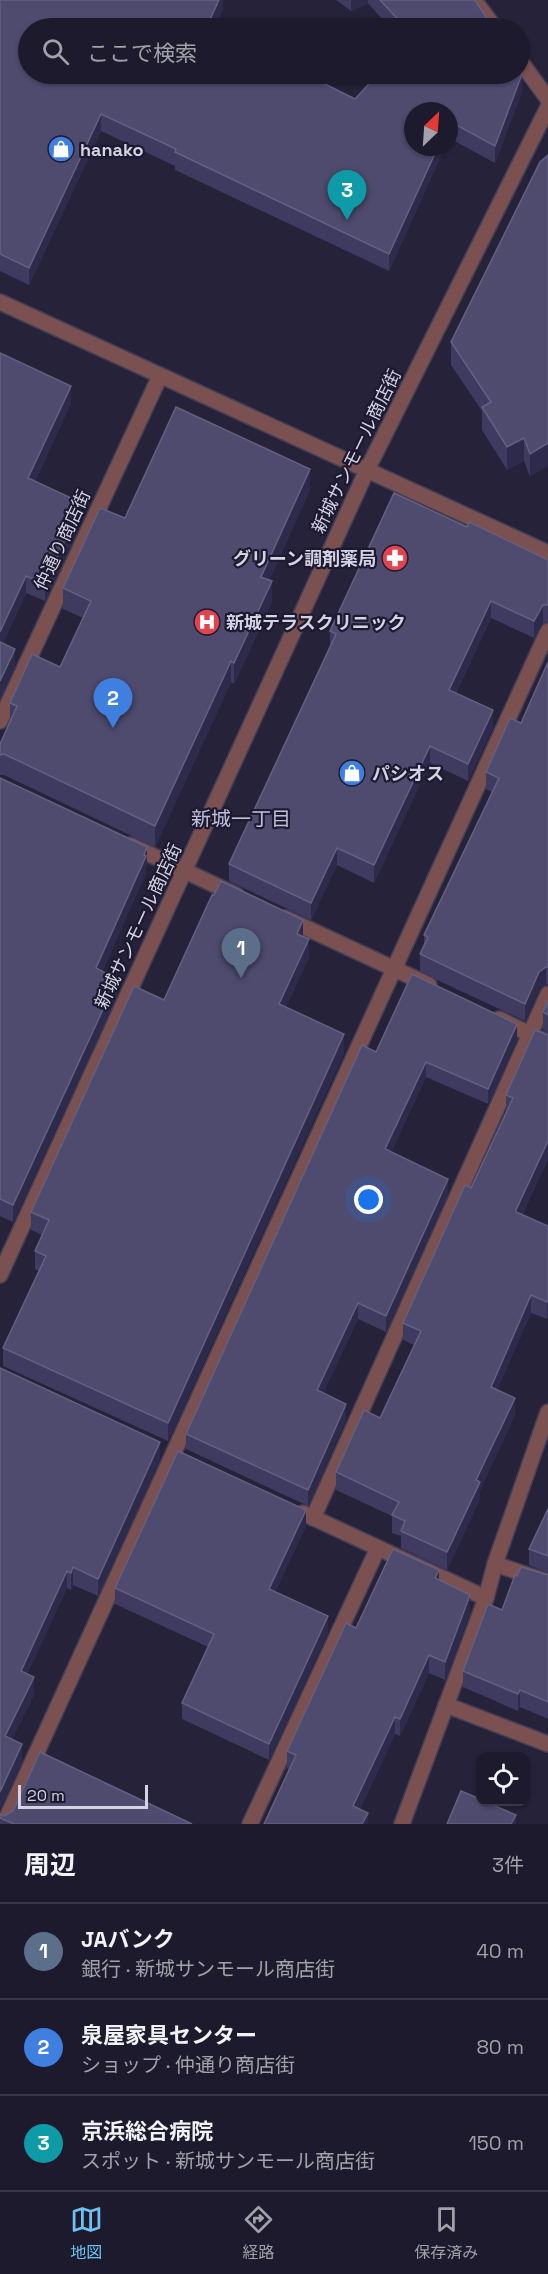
<!DOCTYPE html>
<html lang="ja">
<head>
<meta charset="utf-8">
<style>
	:root { --surface:#1c1a2c; --page:#252334; --text:#f1f3f6; --muted:#a0a1a9; --line:#3a3848; --accent:#6cc3f2 }
	body { margin:0; font-family:"Space Grotesk","Noto Sans JP",sans-serif; background:var(--page); color:var(--text) }
	.controls { position:absolute; right:18px; bottom:18px; display:grid; overflow:hidden; border-radius:12px; box-shadow:0 2px 4px #0004 }
	.controls button { width:54px; height:54px; display:grid; place-items:center; padding:0; border:0; border-bottom:2px solid var(--line); background:var(--surface); color:var(--text); font:30px sans-serif }
	.compass { position:absolute; left:404px; top:102px; width:54px; height:54px; border-radius:50%; background:var(--surface); box-shadow:0 2px 4px #0004; rotate:25deg }
	.scale { position:absolute; left:18px; bottom:15px; width:130px; box-sizing:border-box; padding-left:6px; border:3px solid #d3d3e3; border-top:0; font-size:16px; line-height:21px; white-space:nowrap; color:#d3d3e3; -webkit-text-stroke:4px #1c1930; paint-order:stroke }
	.you { position:absolute; left:369px; top:1200px; width:21px; height:21px; margin:-15px; border:4px solid #fff; border-radius:50%; background:#1a73e8; box-shadow:0 0 0 9px #1a73e833 }
	.badge { display:grid; place-items:center; width:39px; height:39px; border-radius:50%; background:var(--accent); color:#fff; font-size:20px; font-weight:700 }
	.pin { position:absolute; translate:-50% -50px; filter:drop-shadow(0 2px 3px #0008) }
	.pin::after { content:''; position:absolute; top:32px; width:21px; height:18px; background:inherit; clip-path:polygon(0 0,100% 0,50% 100%) }
	.list { margin:0; padding:0; list-style:none }
	h2 { display:flex; justify-content:space-between; align-items:center; height:78px; margin:0; padding:0 24px; font-size:26px }
	h2 small { font-size:20px; font-weight:400; color:var(--muted) }
	.list li { display:grid; grid-template-columns:39px 1fr auto; gap:18px; align-items:center; box-sizing:border-box; height:96px; padding:0 24px; border-top:2px solid var(--line) }
	.list b { display:block; font-size:22px; white-space:nowrap }
	.list p { margin:0; font-size:20px; white-space:nowrap; color:var(--muted) }
	.list em { font-size:20px; font-style:normal; color:var(--muted) }
	.icon { flex:none; width:33px; height:33px; fill:none; stroke:currentColor; stroke-width:2; stroke-linecap:round; stroke-linejoin:round }
	.map { position:relative; flex:none; width:548px; height:1824px; overflow:hidden }
	.search { position:absolute; background:var(--surface); box-shadow:0 2px 4px #0004; left:18px; right:18px; top:18px; height:66px; display:flex; align-items:center; gap:15px; box-sizing:border-box; padding:0 21px; border-radius:33px; color:var(--muted); font-size:22px }
	.sheet { height:366px; background:var(--surface) }
	nav { display:flex; justify-content:space-around; align-items:center; box-sizing:border-box; height:84px; border-top:2px solid var(--line); background:var(--surface); font-size:16px; color:var(--muted) }
	nav a { display:grid; justify-items:center; gap:3px }
	nav .on { color:var(--accent) }
	.map>svg:first-child { display:block }
</style>
</head>
<body>
<div class="map">
<svg width="548" height="1824" viewBox="0 0 548 1824">
	<rect width="100%" height="100%" fill="#25223a"/>
	<g fill="none" stroke-linecap="round" stroke-linejoin="round">
		<defs>
			<path id="service" d="M446,1705L548,1744"/>
			<g id="minor">
				<path d="M474,0L495,28"/>
				<path d="M520,61L548,99"/>
				<path d="M0,302L548,553"/>
				<path d="M0,721L160,376"/>
				<path d="M130,845L236,895"/>
				<path d="M285,918L429,985"/>
				<path d="M499,1019L548,1043"/>
				<path d="M0,1275L367,470L548,107"/>
				<path d="M303,1513L486,1598"/>
				<path d="M313,1518L548,994"/>
				<path d="M495,1564L548,1582"/>
				<path d="M4,1824C187,1427 364,1027 548,631"/>
				<path d="M250,1824L378,1548"/>
				<path d="M402,1824L486,1598L495,1564L548,1412"/>
			</g>
		</defs>
		<use href="#service" stroke="#413e55" stroke-width="18"/>
		<use href="#minor" stroke="#413e55" stroke-width="18"/>
		<use href="#service" stroke="#7a5050" stroke-width="15"/>
		<use href="#minor" stroke="#7a5050" stroke-width="15"/>
	</g>
	<g fill="#3f3a60">
		<path d="M0,0H223V9L214,28L355,99L522,92L495,163L449,138L389,271L175,170V166L101,131L29,285L0,271Z"/>
		<path d="M336,0H475L493,28H390L368,3L351,11Z"/>
		<path d="M540,162L530,477L524,461L507,470L482,430V411L451,365V342Z"/>
		<path d="M0,353L71,403L35,481L82,520L45,601L26,593L3,643L15,666L0,698Z"/>
		<path d="M310,490L269,580L272,602L234,684L231,682L155,847L4,775H0V744L10,723V703L60,667L83,618L63,609V588L125,518Z"/>
		<path d="M467,527L548,560V622L543,623L534,638L491,618L456,693L493,727L468,781L430,763L374,883L337,865L311,920L229,881V864L330,648V631Z"/>
		<path d="M548,662V985L546,984L539,990L525,1021L420,972V954L424,946V935L492,792L486,789V772L521,723Z"/>
		<path d="M0,778L147,864L146,867V873L102,972L117,996L13,1222L0,1216Z"/>
		<path d="M303,936L309,957L286,1007L344,1053L168,1441L3,1366V1348L39,1271L35,1269V1251L42,1235L31,1230V1212L164,1000Z"/>
		<path d="M548,1000V1033L543,1030V1012Z"/>
		<path d="M548,1035V1159L522,1215L548,1226L547,1319L531,1313L497,1390L515,1415L480,1490V1499L447,1570L401,1548V1536L392,1533V1516L336,1490V1472L380,1418L414,1345L403,1340V1323L471,1188L506,1112V1095Z"/>
		<path d="M517,1039L488,1104L426,1077L391,1152L448,1194L386,1332L358,1319L323,1393L346,1419L308,1506L186,1449V1434L376,1052Z"/>
		<path d="M0,1368L160,1459L98,1596L73,1585L71,1590L67,1588L27,1674L34,1695L12,1739L22,1761L0,1809Z"/>
		<path d="M548,1509V1573L529,1565V1549Z"/>
		<path d="M306,1526L275,1592L328,1632L269,1760L182,1719V1703L208,1647L115,1604V1588Z"/>
		<path d="M545,1575H548V1719L520,1707L518,1711L463,1687V1671L502,1610L517,1576Z"/>
		<path d="M439,1580L470,1612L445,1680L429,1673L400,1736L395,1734L360,1809L368,1824L287,1768V1751L356,1628Z"/>
		<path d="M0,1814L4,1816L192,1824H0Z"/>
	</g>
	<g fill="#2e2a4b">
		<path d="M219,0H223V9L214,28L208,24Z"/>
		<path d="M351,0H368V3L351,11Z"/>
		<path d="M522,74V92L495,163V146Z"/>
		<path d="M101,114V131L29,285V268Z"/>
		<path d="M438,147H445L389,271V254Z"/>
		<path d="M71,386V403L28,495V478Z"/>
		<path d="M524,438V461L507,470V447Z"/>
		<path d="M548,443V466L530,477V454Z"/>
		<path d="M310,469V490L261,597V577Z"/>
		<path d="M82,503V520L45,601V584Z"/>
		<path d="M26,576V593L0,649V632Z"/>
		<path d="M272,581V602L234,684V663Z"/>
		<path d="M491,601V618L449,707V690Z"/>
		<path d="M543,605V623L534,638V621Z"/>
		<path d="M15,649V666L0,698V681Z"/>
		<path d="M231,661V682L155,847V826Z"/>
		<path d="M493,710V727L468,781V764Z"/>
		<path d="M430,746V763L374,883V865Z"/>
		<path d="M147,847V864L146,867V873L96,986V968Z"/>
		<path d="M337,848V865L311,920V903Z"/>
		<path d="M303,920V938L297,934Z"/>
		<path d="M309,939V957L279,1022V1004Z"/>
		<path d="M546,967V984L539,990L525,1021V1004L539,972Z"/>
		<path d="M117,979V996L13,1222V1205Z"/>
		<path d="M517,1024V1039L488,1104V1089Z"/>
		<path d="M344,1034V1053L168,1441V1423Z"/>
		<path d="M426,1062V1077L385,1165V1149Z"/>
		<path d="M548,1141V1159L516,1227V1210Z"/>
		<path d="M448,1179V1194L386,1332V1316Z"/>
		<path d="M531,1295V1313L491,1404V1387Z"/>
		<path d="M548,1299V1316L547,1319V1302Z"/>
		<path d="M358,1303V1319L317,1406V1390Z"/>
		<path d="M515,1398V1415L480,1490V1499L447,1570V1552L476,1480Z"/>
		<path d="M346,1404V1419L308,1506V1490Z"/>
		<path d="M160,1442V1459L98,1596V1579Z"/>
		<path d="M306,1510V1526L269,1605V1589Z"/>
		<path d="M73,1567V1585L71,1590V1573Z"/>
		<path d="M439,1570V1587L435,1578Z"/>
		<path d="M67,1571V1588L21,1688V1671Z"/>
		<path d="M470,1595V1612L445,1680V1662Z"/>
		<path d="M328,1616V1632L269,1760V1744Z"/>
		<path d="M429,1655V1673L400,1736V1719Z"/>
		<path d="M34,1677V1695L5,1753V1736Z"/>
		<path d="M520,1690V1707L518,1711V1694Z"/>
		<path d="M395,1717V1734L353,1823V1806Z"/>
		<path d="M22,1744V1761L0,1809V1792Z"/>
		<path d="M368,1813V1824H362Z"/>
		<path d="M516,1815V1824H511Z"/>
	</g>
	<g fill="#4f4b6e" stroke="#646080" stroke-width="1.5">
		<path d="M0,0H219L208,24L216,28H28V74H305L355,99L378,74H519V71L522,74L495,146L449,121V122V111H413V147H438L389,254L175,152L176,149L101,114L29,268L0,254Z"/>
		<path d="M380,0H475L493,28H406Z"/>
		<path d="M548,155V443L530,454L524,438L507,447L482,407L491,402L451,342L540,162Z"/>
		<path d="M0,353L71,386L28,478L82,503L45,584L26,576L0,632Z"/>
		<path d="M176,407L310,469L261,577L272,581L234,663L231,661L155,826L4,754L0,755V744L17,706L10,703L32,654L60,667L91,601L63,588L100,508L125,518Z"/>
		<path d="M394,493L467,527L469,522L548,560V605H543L534,621L491,601L449,690L493,710L468,764L430,746L374,865L337,848L311,903L229,864L336,634L330,631Z"/>
		<path d="M0,642L15,649L0,681Z"/>
		<path d="M548,662V967H546L539,972L525,1004L420,954L428,937L424,935L499,778L486,772L510,718L521,723Z"/>
		<path d="M0,778L147,847L144,855L146,856L96,968L117,979L13,1205L0,1199Z"/>
		<path d="M221,881L303,920L297,934L309,939L279,1004L344,1034L168,1423L3,1348L46,1256L35,1251L49,1220L31,1212L134,986L164,1000L212,895H214Z"/>
		<path d="M412,974L517,1024L488,1089L426,1062L385,1149L448,1179L386,1316L358,1303L317,1390L346,1404L308,1490L186,1434L362,1045L376,1052Z"/>
		<path d="M548,1000V1015L543,1012Z"/>
		<path d="M535,1030L548,1035V1141L516,1210V1212L548,1226V1299L547,1302L531,1295L491,1387L515,1398L476,1480L480,1482L447,1552L401,1531L405,1521L392,1515L399,1502L336,1472L364,1410L380,1418L421,1331L403,1323L465,1185L471,1188L513,1098L506,1095Z"/>
		<path d="M0,1368L160,1442L98,1579L73,1567L71,1573L67,1571L21,1671L34,1677L5,1736L22,1744L0,1792Z"/>
		<path d="M178,1451L306,1510L269,1589L328,1616L269,1744L182,1703L214,1634L115,1588Z"/>
		<path d="M548,1509V1556L529,1549Z"/>
		<path d="M393,1549L439,1570L435,1578L470,1595L445,1662L429,1655L400,1719L395,1717L353,1806L368,1813L362,1824H264L296,1755L287,1751L346,1623L356,1628Z"/>
		<path d="M521,1567L548,1575V1702L520,1690L518,1694L463,1671L488,1604L502,1610L515,1575L517,1576Z"/>
		<path d="M40,1752L192,1824H14L0,1818V1814L4,1816L13,1811Z"/>
		<path d="M461,1791L480,1799V1802H486L516,1815L511,1824H447Z"/>
	</g>
	<defs>
		<symbol id="shop-disc" viewBox="-11 -11 22 22"><circle r="9.5" fill="#3f7fe0" stroke="#1c1930"/><path d="M-5-2.5h2.3a2.7 3.5 0 0 1 5.4 0H5L5.5 6h-11ZM-1.5-2.5h3a1.5 2.3 0 0 0-3 0Z" fill="#fff"/></symbol>
		<symbol id="pharmacy-disc" viewBox="-11 -11 22 22"><circle r="9.5" fill="#e0444e" stroke="#1c1930"/><path d="M-2-6h4v4h4v4h-4v4h-4v-4h-4v-4h4Z" fill="#fff"/></symbol>
		<symbol id="hospital-disc" viewBox="-11 -11 22 22"><circle r="9.5" fill="#e0444e" stroke="#1c1930"/><path d="M-5-5h3v3.5h4V-5h3V5h-3V1.5h-4V5h-3Z" fill="#fff"/></symbol>
	</defs>
	<g fill-rule="evenodd">
		<use href="#shop-disc" x="46" y="134" width="30" height="30"/>
		<use href="#pharmacy-disc" x="380" y="543" width="30" height="30"/>
		<use href="#hospital-disc" x="192" y="607" width="30" height="30"/>
		<use href="#shop-disc" x="337" y="758" width="30" height="30"/>
	</g>
	<g text-anchor="middle" dominant-baseline="central" stroke-width="4.5" stroke-linejoin="round" paint-order="stroke">
		<g font-size="18" font-weight="bold" fill="#d3d3e3" stroke="#1c1930" text-anchor="start">
			<text x="80" y="149">hanako</text>
			<text x="376" y="558" text-anchor="end">グリーン調剤薬局</text>
			<text x="226" y="622">新城テラスクリニック</text>
			<text x="372" y="773">パシオス</text>
		</g>
		<g font-size="18" fill="#d3d3e3" stroke="#1c1930">
			<text transform="translate(356 451) rotate(-64)">新城サンモール商店街</text>
			<text transform="translate(62 540) rotate(-65)">仲通り商店街</text>
			<text transform="translate(138 926) rotate(-65)">新城サンモール商店街</text>
		</g>
		<g font-size="20" fill="#c0bedd" stroke="#1c1930">
			<text x="241" y="819">新城一丁目</text>
		</g>
	</g>
</svg>
<div class="controls">
<button><svg class="icon" aria-label="locate" viewBox="0 0 24 24"><circle cx="12" cy="12" r="6"/><path d="M12 2v4M12 18v4M2 12h4M18 12h4"/></svg></button>
</div>
<svg class="compass" viewBox="-18 -18 36 36"><path d="M0-13l5 13h-10z" fill="#e53935"/><path d="M0 13l5-13h-10z" fill="#a0a1a9"/></svg>
<div class="scale">20 m</div>
<div class="you"></div>
<div class="pin badge" style="left:241px;top:978px;background:#5c6f8a">1</div>
<div class="pin badge" style="left:113px;top:728px;background:#3f7fe0">2</div>
<div class="pin badge" style="left:347px;top:220px;background:#0f9aa8">3</div>
<div class="search"><svg class="icon" aria-label="search" viewBox="0 0 24 24"><circle cx="10" cy="10" r="6"/><path d="M15 15l6 6"/></svg>ここで検索</div>
</div>
<section class="sheet">
<h2>周辺<small>3件</small></h2>
<ul class="list">
<li><span class="badge" style="background:#5c6f8a">1</span><div><b>JAバンク</b><p>銀行 · 新城サンモール商店街</p></div><em>40 m</em></li>
<li><span class="badge" style="background:#3f7fe0">2</span><div><b>泉屋家具センター</b><p>ショップ · 仲通り商店街</p></div><em>80 m</em></li>
<li><span class="badge" style="background:#0f9aa8">3</span><div><b>京浜総合病院</b><p>スポット · 新城サンモール商店街</p></div><em>150 m</em></li>
</ul>
</section>
<nav>
<a class="on"><svg class="icon" aria-label="map" viewBox="0 0 24 24"><path d="M3 6l6-2 6 2 6-2v14l-6 2-6-2-6 2zM9 4v14M15 6v14"/></svg>地図</a>
<a><svg class="icon" aria-label="directions" viewBox="0 0 24 24"><path d="M12 3l9 9-9 9-9-9zM9 14v-3h6M13 9l2 2-2 2"/></svg>経路</a>
<a><svg class="icon" aria-label="saved" viewBox="0 0 24 24"><path d="M7 4h10v16l-5-4-5 4z"/></svg>保存済み</a>
</nav>
</body>
</html>
